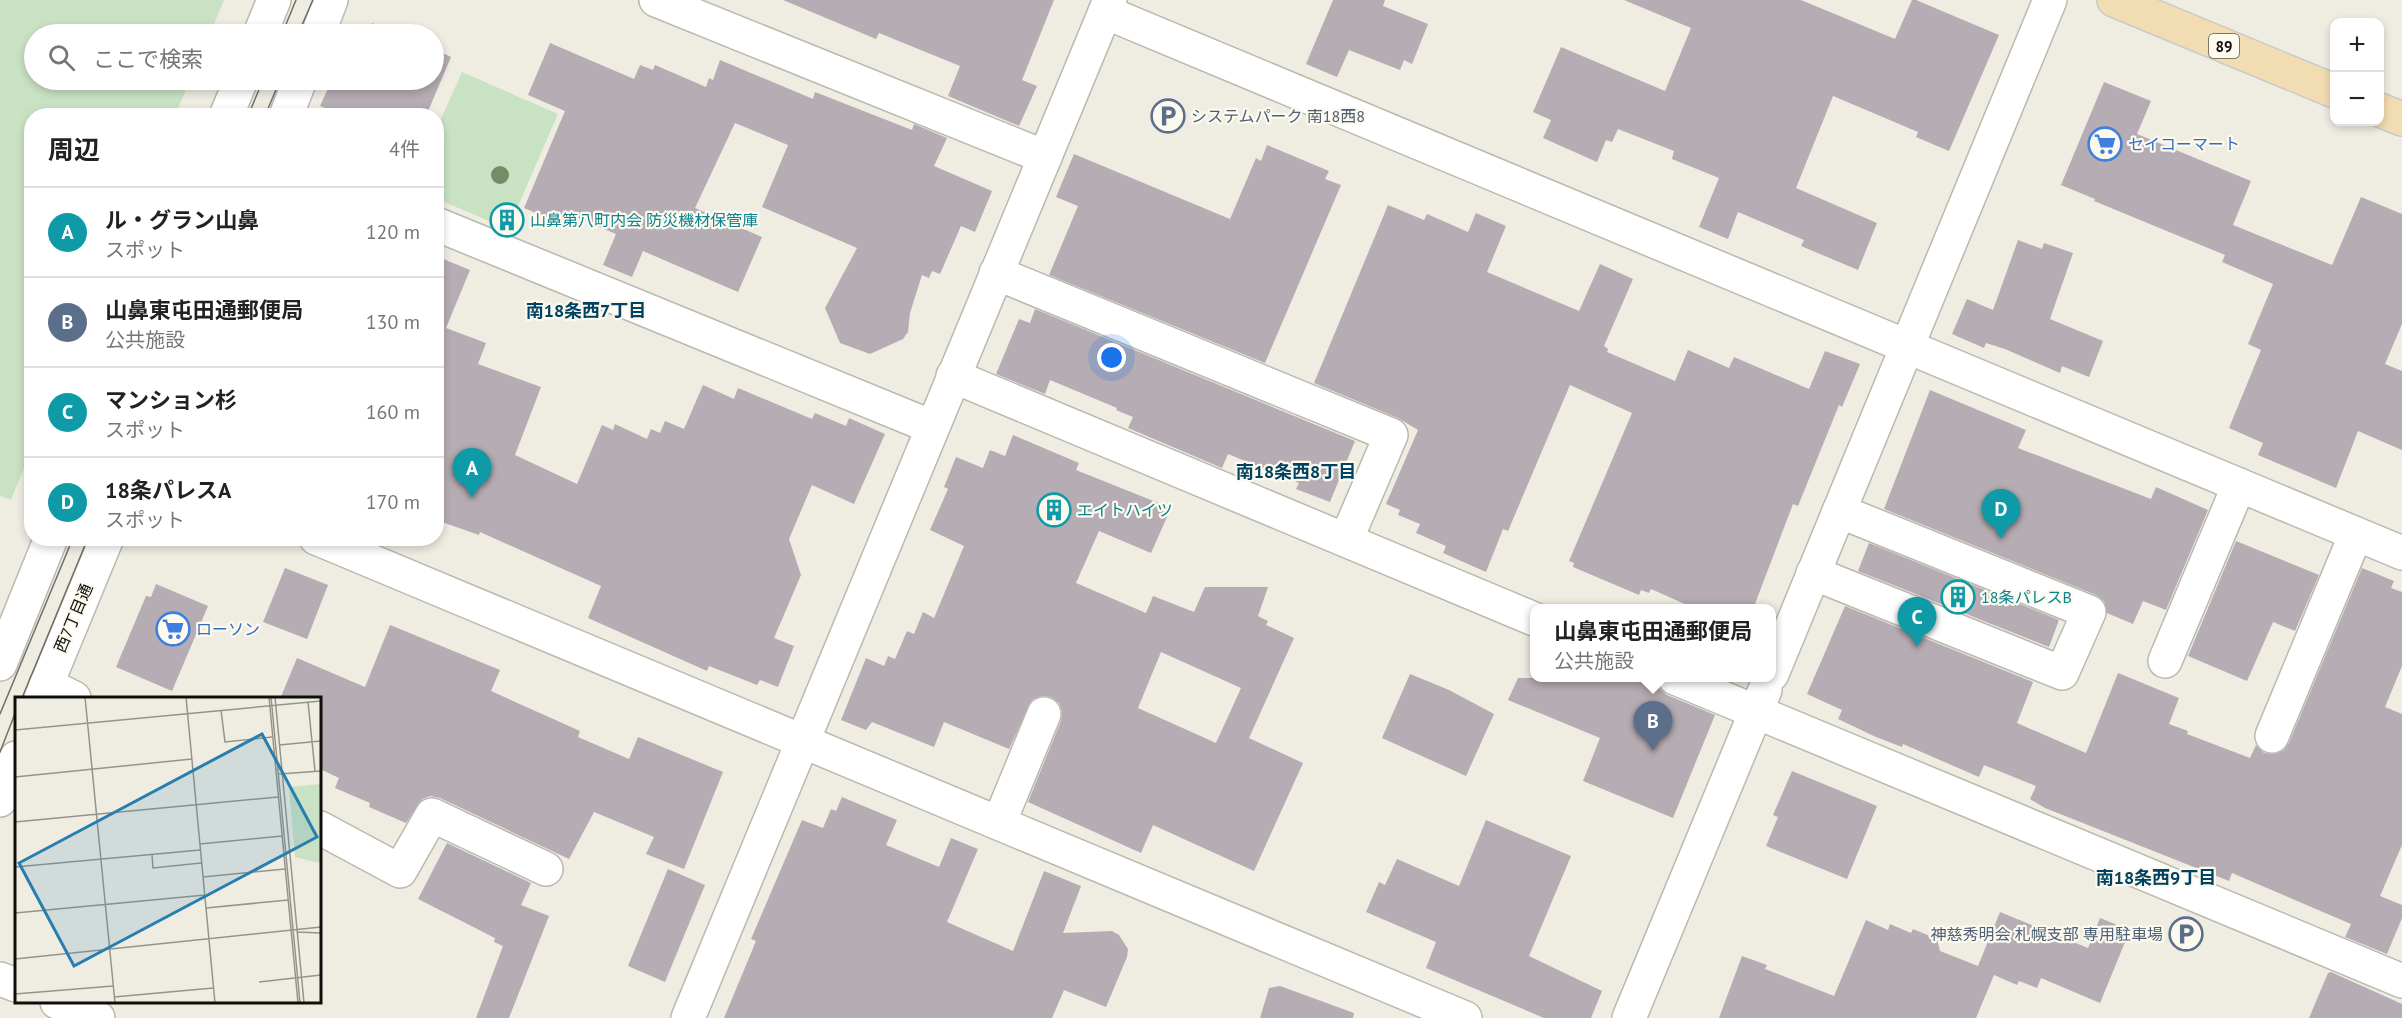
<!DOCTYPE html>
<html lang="ja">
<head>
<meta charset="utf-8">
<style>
	:root { --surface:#fff; --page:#f2f2f2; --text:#222; --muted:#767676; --line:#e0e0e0; --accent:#287eae }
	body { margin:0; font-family:"PT Sans","Noto Sans JP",sans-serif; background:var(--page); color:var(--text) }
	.controls { position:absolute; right:18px; top:18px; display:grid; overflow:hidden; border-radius:12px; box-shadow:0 3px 9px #0003 }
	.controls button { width:54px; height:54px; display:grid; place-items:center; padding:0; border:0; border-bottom:2px solid var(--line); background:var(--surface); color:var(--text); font:30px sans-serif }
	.you { position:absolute; left:1112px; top:358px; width:21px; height:21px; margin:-15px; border:4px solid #fff; border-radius:50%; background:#1a73e8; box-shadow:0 0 0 9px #1a73e833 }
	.badge { display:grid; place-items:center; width:39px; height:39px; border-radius:50%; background:var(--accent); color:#fff; font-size:20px; font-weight:700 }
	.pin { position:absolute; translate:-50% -50px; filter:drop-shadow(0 2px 3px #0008) }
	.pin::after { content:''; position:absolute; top:32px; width:21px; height:18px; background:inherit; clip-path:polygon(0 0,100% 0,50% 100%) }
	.popup { position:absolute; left:1530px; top:604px; width:246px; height:78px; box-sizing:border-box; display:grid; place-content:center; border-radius:12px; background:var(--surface); filter:drop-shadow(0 2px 4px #0005); font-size:20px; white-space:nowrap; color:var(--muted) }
	.popup b { font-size:22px; color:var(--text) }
	.popup::after { content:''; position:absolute; left:50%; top:100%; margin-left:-12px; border:12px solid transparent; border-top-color:var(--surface) }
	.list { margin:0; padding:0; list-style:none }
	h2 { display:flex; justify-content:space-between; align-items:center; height:78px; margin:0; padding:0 24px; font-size:26px }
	h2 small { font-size:20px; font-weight:400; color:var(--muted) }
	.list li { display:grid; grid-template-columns:39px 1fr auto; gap:18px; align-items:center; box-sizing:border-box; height:90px; padding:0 24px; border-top:2px solid var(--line) }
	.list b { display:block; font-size:22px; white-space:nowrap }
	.list p { margin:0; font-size:20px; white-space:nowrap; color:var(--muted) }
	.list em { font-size:20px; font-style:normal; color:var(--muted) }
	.icon { flex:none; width:33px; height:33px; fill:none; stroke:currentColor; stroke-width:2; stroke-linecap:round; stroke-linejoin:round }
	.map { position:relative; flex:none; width:2402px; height:1018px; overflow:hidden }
	.search { position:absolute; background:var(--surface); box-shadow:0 3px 9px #0003; left:24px; top:24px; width:420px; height:66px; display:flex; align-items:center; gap:15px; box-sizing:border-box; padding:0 21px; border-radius:33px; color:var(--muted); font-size:22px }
	.panel { position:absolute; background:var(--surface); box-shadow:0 3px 9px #0003; left:24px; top:108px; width:420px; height:438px; border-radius:24px }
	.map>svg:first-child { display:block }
</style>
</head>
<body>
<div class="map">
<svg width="2402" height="1018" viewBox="0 0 2402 1018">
	<rect width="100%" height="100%" fill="#efede2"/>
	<g fill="#cae2c4">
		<path d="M0,0H224L210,34H34V80H190L175,115L32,116L31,451L11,500L0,496Z"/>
		<path d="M462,72L558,114L508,229L437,199V128Z"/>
	</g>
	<g fill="#b6acb3" fill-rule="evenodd">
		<path d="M783,0H1054L1022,80L1037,86L1019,126L948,96L960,66L879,33L876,39Z"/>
		<path d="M1333,0H1385L1383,6L1428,24L1412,64L1404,60L1400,70L1349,50L1337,77L1306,64Z"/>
		<path d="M1624,0H1801L1895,39L1912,0H1916L1999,35L1949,151L1916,137L1918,132L1833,96L1796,188L1877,223L1858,270L1801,246L1804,240L1738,212L1728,239L1699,227L1719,178L1672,159L1674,151L1618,129L1612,142L1606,140L1597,162L1543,138L1551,120L1533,112L1561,47L1665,91L1691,28Z"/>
		<path d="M372,23L399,34H367Z"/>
		<path d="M550,43L634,79L640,65L653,70L655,65L706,87L709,78L713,80L720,60L813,99L815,92L912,130L914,124L947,138L934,166L992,191L975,232L961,226L940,274L932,271L929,278L922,275L910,313L908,332L903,339L870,354L840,343L825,308L857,248L762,207L788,145L735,123L695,208L762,237L738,292L643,251L632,277L603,265L616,234L564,212L560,223L524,208L565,111L528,95Z"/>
		<path d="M434,49L451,57L426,116H332L333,111L320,106L332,80L345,85L347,80H434Z"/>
		<path d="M2104,82L2151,101L2137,134L2251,181L2233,225L2332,265L2361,197L2402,214V324L2385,364L2402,371V450L2358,431L2336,488L2258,455L2263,443L2229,428L2261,350L2248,344L2273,284L2222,262L2225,255L2094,201L2095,199L2061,185Z"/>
		<path d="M1267,145L1329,171L1325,179L1341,185L1265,363L1049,275L1078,206L1056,197L1074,154L1230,219L1256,158L1261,161Z"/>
		<path d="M1388,205L1424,220L1427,214L1468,232L1476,213L1506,226L1487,272L1579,311L1600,264L1633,279L1604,346L1608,349L1607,352L1675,381L1688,350L1729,368L1734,357L1809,389L1825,351L1860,364L1842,407L1839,405L1798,506L1793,504L1753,609H1696L1651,589L1649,593L1641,590L1639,595L1573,567L1574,563L1569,561L1632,413L1570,385L1508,531L1503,529L1486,572L1443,553L1446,546L1416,533L1420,524L1398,515L1400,510L1386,504L1418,430L1398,418L1314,383Z"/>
		<path d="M2018,240L2042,249L2044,243L2073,253L2050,319L2103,341L2089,377L2062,366L2060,373L2005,349L1986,343L1984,348L1952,334L1967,299L1993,310Z"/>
		<path d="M436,256L470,270L446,328L486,343L478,364L541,387L515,455L577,484L602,425L613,430L615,424L647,439L651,429L660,433L665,421L684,429L703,385L734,399L738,388L812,419L815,413L846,426L849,418L885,434L854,504L812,485L789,539L801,575L774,638L794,646L778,687L760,680L757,685L709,666L707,671L588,618L601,586L480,532L479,535L436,520Z"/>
		<path d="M1035,309L1355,441L1330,502L1296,489L1299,483L1228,454L1222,468L1128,428L1133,417L1116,410L1117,408L1050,380L1045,394L996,374L1019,319L1030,323Z"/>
		<path d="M1930,390L2026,430L2018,448L2151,499L2156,487L2208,510L2166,610L2143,601L2133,624L2107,613L2104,601L2096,595L1884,509Z"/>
		<path d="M1013,435L1079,463L1076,470L1171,508L1151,553L1099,531L1076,583L1146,613L1153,596L1194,612L1205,587H1268L1258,616L1268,621L1266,625L1294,638L1249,738L1303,763L1254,871L1153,825L1141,853L1028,802L1061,721L1062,711L1059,703L1051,697L1041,696L1032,700L1009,749L944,722L934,747L872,722L866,730L841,720L866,658L884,666L888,656L895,659L907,631L914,634L923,612L934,618L964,546L930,530L948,489L944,487L956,457L983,468L990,450L1005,456ZM1161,652L1241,688L1216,743L1138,708Z"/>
		<path d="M2236,541L2319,575L2295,631L2273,622L2247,681L2188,656Z"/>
		<path d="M1869,543L2059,620L2049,647L1858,571Z"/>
		<path d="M285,568L328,585L307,639L263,622Z"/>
		<path d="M2362,568L2394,581L2391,588L2402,592V666L2385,707L2402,714V845L2380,896L2402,905V918L2387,954L2345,937L2351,924L2232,873L2229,881L2045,808L2030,799L2036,786L1984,765L1979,777L1903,744L1902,747L1876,737L1838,719L1842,710L1807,694L1845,606L2033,682L2017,723L2086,753L2118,673L2179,698L2169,724L2188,731L2187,734L2250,758L2256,745L2264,753L2275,754L2284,750L2289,743Z"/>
		<path d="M156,584L208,606L172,691L116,667L146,596L151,597Z"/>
		<path d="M390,625L500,670L491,691L580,731L578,737L629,759L638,737L723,772L684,869L646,854L654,837L594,812L569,859L440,798L430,796L422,799L406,823L369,807L370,803L335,788L339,778L320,769V699H280L297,658L365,687Z"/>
		<path d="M1410,674L1449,690L1494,714L1466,776L1382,738Z"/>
		<path d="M1518,678H1657L1660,689L1667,695L1715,715L1673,818L1583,781L1600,738L1508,700Z"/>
		<path d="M1792,771L1877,806L1847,879L1766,846L1778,817L1773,815Z"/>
		<path d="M842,797L897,820L886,845L939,867L951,838L978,849L947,922L1013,951L1044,871L1081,886L1063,933L1112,931L1119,935L1128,949L1127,957L1106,1007L1064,990L1052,1018H724L756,941L751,939L802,820L823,828L831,809L836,811Z"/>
		<path d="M1486,820L1571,856L1529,956L1602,991L1591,1018H1544L1426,968L1436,942L1366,912L1379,882L1385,885L1397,859L1459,886Z"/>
		<path d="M447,843L531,883L521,905L549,916L509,1018H476L503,946L494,942L495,938L418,899Z"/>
		<path d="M668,869L705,885L665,982L628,966Z"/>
		<path d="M2000,912L2088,948L2100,918L2130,930L2100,1003L2041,978L2037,988L2019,981L2017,985L1994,975L1976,1018H1719L1742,956L1767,965L1765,969L1834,996L1866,920L1888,930L1890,924L1911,933L1913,929L1937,939L1940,951L1978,966Z"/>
		<path d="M2331,972L2402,1004V1018H2309L2328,973Z"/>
		<path d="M1280,986L1354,1013L1353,1018H1260L1269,988Z"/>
	</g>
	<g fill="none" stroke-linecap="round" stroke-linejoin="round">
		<defs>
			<g id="minor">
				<path d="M656,0L1045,157"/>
				<path d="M1105,12L2402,553"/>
				<path d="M260,34L274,0"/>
				<path d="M318,34L331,0"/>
				<path d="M226,116L241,80"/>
				<path d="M286,116L300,80"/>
				<path d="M436,224L932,427"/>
				<path d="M996,273L1391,435L1346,540"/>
				<path d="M953,376L1534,619"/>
				<path d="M316,538L1465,1018"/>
				<path d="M1813,573L2062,673L2089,612L1839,511"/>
				<path d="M2165,661L2239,485"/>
				<path d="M0,664L51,538"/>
				<path d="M1772,674L2050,0"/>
				<path d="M1675,678L2402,981"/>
				<path d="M46,684L74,698"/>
				<path d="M41,698L107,538"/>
				<path d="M2272,736L2356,534"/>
				<path d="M0,800L16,758"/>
				<path d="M999,823L1044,714"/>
				<path d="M320,828L400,871L432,815L546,869"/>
				<path d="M0,979L16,985"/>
				<path d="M57,1002L98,1018"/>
				<path d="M688,1018L1110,0"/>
				<path d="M1629,1018L1765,690"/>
			</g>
			<g id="major">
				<path d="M2114,0L2334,91"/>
				<path d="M2380,110L2402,119"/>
			</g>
		</defs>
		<use href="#minor" stroke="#bbb9ae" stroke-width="36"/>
		<use href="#major" stroke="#cacac9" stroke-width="36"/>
		<use href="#minor" stroke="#fff" stroke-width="33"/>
		<use href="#major" stroke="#f2ddb3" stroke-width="33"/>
		<g stroke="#716f68" stroke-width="1.5">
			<path d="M282,34L296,0"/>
			<path d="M298,34L313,0"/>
			<path d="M248,116L263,80"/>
			<path d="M265,116L280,80"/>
			<path d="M22,698L88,538"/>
			<path d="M0,714L73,538"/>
			<path d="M0,752L16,711"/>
		</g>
	</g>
	<circle fill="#768b68" cx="500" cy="175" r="9"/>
	<defs>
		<symbol id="parking-ring" viewBox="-11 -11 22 22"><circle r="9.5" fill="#fcfaef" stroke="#5c6f8a" stroke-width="1.5"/><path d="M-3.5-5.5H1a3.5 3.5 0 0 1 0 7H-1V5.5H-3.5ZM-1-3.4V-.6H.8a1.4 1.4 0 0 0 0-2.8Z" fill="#5c6f8a"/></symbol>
		<symbol id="supermarket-ring" viewBox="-11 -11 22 22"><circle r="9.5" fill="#fcfaef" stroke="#3f7fe0" stroke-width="1.5"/><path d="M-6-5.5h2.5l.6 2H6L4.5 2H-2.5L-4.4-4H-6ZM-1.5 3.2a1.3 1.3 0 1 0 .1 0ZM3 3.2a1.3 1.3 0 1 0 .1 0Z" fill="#3f7fe0"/></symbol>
		<symbol id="building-ring" viewBox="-11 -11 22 22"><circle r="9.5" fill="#fcfaef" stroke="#0f9aa8" stroke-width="1.5"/><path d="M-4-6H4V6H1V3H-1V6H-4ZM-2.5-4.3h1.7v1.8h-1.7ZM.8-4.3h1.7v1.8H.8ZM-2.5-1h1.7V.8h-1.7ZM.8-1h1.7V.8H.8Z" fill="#0f9aa8"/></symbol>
	</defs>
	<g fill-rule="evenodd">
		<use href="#parking-ring" x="1149" y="97" width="38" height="38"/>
		<use href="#supermarket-ring" x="2086" y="125" width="38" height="38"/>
		<use href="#building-ring" x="488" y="201" width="38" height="38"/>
		<use href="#building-ring" x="1035" y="491" width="38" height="38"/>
		<use href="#building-ring" x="1939" y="578" width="38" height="38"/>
		<use href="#supermarket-ring" x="154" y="610" width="38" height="38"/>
		<use href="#parking-ring" x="2167" y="915" width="38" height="38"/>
	</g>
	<g text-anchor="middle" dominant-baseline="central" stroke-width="4.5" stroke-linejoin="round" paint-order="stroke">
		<rect fill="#fcfaef" stroke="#56554f" stroke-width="1.5" x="2209" y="34" width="30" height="24" rx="4.5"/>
		<g font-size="15" font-weight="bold" fill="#0f0e0a">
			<text x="2224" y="46">89</text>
		</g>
		<g font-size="16" fill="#4e5e75" stroke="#fcfaef" text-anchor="start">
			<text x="1191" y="116">システムパーク 南18西8</text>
			<text x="2163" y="934" text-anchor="end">神慈秀明会 札幌支部 専用駐車場</text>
		</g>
		<g font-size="16" fill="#366cbe" stroke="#fcfaef" text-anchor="start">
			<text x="2128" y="144">セイコーマート</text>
			<text x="196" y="629">ローソン</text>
		</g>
		<g font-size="16" fill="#0d838f" stroke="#fcfaef" text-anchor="start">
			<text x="530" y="220">山鼻第八町内会 防災機材保管庫</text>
			<text x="1077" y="510">エイトハイツ</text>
			<text x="1981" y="597">18条パレスB</text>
		</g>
		<g font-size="16" fill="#0f0e0a" stroke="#fcfaef">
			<text transform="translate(73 618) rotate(-67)">西7丁目通</text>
		</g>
		<g font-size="18" font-weight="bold" fill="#004262" stroke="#fcfaef">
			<text x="586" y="310">南18条西7丁目</text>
			<text x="1296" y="471">南18条西8丁目</text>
			<text x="2156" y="877">南18条西9丁目</text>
		</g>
	</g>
	<g transform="translate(15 697)">
		<rect width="306" height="306" fill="#efede2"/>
		<path d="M305,87L306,165L304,166L280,160L274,90Z" fill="#cae2c4"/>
		<path fill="none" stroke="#95948c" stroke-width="1.5" d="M70,0L100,306M171,0L200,306M254,0L283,306M256,0L285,306M260,0L289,306M293,5L300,74M206,13L210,45L257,40M0,33L306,4M264,48L306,44M264,77L306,74M0,80L177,62M0,125L263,100M185,147L267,139M137,158L138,171L186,166M0,170L185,153M188,180L270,172M191,211L273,203M0,216L190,198M282,235L306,236M0,262L306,230M244,285L306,278M0,297L98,289M99,300L198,291"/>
		<path fill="#287eae" fill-opacity="0.15" stroke="#287eae" stroke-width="3" d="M247,37L302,140L59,269L4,166Z"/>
		<rect width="306" height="306" fill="none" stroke="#0f0e0a" stroke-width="3"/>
	</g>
</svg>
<div class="controls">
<button>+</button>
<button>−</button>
</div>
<div class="you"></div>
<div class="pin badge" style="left:472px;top:498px;background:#0f9aa8">A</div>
<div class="pin badge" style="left:1653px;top:751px;background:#5c6f8a">B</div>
<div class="popup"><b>山鼻東屯田通郵便局</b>公共施設</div>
<div class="pin badge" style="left:1917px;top:647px;background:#0f9aa8">C</div>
<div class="pin badge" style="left:2001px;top:539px;background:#0f9aa8">D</div>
<div class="search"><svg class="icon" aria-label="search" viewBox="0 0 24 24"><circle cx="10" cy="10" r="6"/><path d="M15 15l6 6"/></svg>ここで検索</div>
<section class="panel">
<h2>周辺<small>4件</small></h2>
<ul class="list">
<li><span class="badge" style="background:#0f9aa8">A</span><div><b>ル・グラン山鼻</b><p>スポット</p></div><em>120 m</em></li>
<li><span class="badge" style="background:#5c6f8a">B</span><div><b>山鼻東屯田通郵便局</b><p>公共施設</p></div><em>130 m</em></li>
<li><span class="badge" style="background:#0f9aa8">C</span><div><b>マンション杉</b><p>スポット</p></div><em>160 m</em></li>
<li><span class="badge" style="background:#0f9aa8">D</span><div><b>18条パレスA</b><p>スポット</p></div><em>170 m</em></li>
</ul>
</section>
</div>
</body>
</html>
